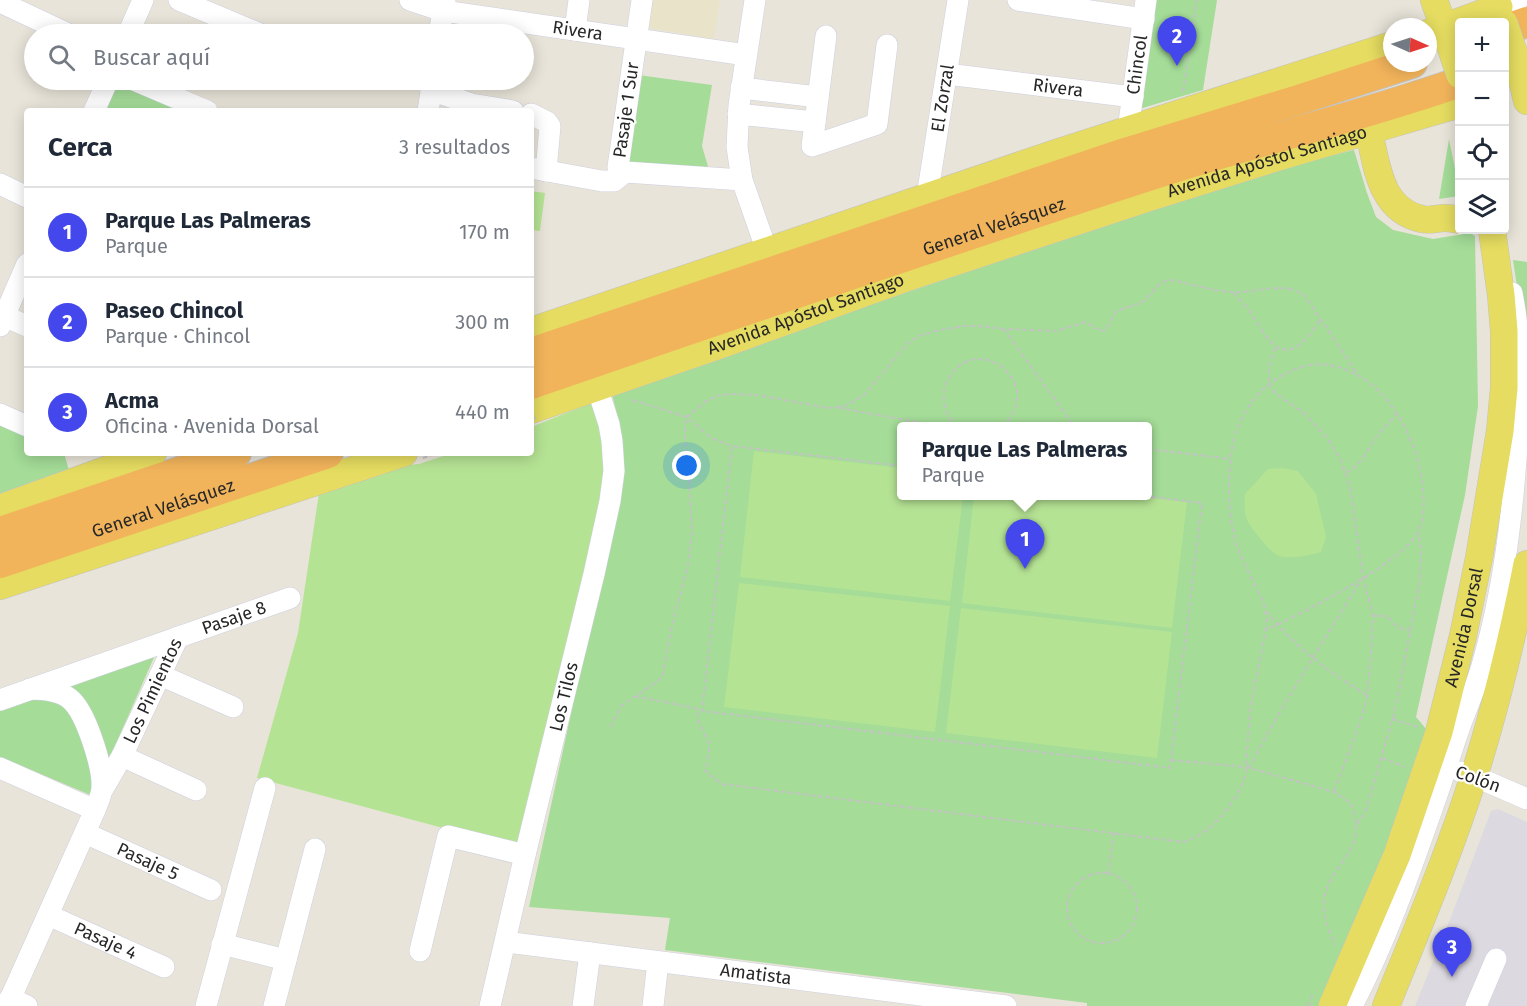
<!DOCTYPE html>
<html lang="es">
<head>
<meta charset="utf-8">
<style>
	:root { --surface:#fff; --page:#f6f6f7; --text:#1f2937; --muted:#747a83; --line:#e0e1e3; --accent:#4347ec }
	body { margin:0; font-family:"Fira Sans",sans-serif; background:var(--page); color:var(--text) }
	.controls { position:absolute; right:18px; top:18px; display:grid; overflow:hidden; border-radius:6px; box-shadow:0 3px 15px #0003 }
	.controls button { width:54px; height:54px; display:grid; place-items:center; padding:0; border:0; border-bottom:2px solid var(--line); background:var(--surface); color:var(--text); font:30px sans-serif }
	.compass { position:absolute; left:1383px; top:18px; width:54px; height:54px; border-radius:50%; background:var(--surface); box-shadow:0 3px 15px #0003; rotate:93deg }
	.you { position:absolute; left:687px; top:466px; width:21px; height:21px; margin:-15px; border:4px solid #fff; border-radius:50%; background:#1a73e8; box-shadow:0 0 0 9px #1a73e833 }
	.badge { display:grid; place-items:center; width:39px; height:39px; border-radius:50%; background:var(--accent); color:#fff; font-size:20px; font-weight:700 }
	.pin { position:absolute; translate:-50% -50px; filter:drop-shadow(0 2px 3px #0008) }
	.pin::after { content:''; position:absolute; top:32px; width:21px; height:18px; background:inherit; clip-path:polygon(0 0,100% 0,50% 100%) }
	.popup { position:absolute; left:897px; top:422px; width:255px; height:78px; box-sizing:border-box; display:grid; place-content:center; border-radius:6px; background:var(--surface); filter:drop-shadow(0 2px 4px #0005); font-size:20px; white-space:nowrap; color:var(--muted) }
	.popup b { font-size:22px; color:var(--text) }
	.popup::after { content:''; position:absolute; left:50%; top:100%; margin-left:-12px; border:12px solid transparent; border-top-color:var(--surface) }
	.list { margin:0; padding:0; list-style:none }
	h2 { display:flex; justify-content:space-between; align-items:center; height:78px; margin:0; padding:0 24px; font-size:26px }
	h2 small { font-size:20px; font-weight:400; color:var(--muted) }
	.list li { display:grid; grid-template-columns:39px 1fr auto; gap:18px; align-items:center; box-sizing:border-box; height:90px; padding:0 24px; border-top:2px solid var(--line) }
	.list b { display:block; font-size:22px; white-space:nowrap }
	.list p { margin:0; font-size:20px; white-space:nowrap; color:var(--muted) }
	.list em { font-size:20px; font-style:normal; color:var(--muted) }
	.icon { flex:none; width:33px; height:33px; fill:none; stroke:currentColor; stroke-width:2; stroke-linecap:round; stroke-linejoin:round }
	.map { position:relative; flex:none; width:1527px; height:1006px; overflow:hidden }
	.search { position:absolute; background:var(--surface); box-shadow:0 3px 15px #0003; left:24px; top:24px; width:510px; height:66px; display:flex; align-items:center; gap:15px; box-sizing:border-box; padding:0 21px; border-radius:33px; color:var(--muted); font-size:22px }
	.panel { position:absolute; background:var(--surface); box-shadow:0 3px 15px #0003; left:24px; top:108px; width:510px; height:348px; border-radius:6px }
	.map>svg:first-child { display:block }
</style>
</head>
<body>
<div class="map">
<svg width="1527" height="1006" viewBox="0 0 1527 1006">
	<rect width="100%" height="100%" fill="#e8e4d9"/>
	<path fill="#ddd9e1" d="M1498,809L1527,822V1006H1415L1451,917L1491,811Z"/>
	<path fill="#e9e4c9" d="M652,0H720L714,39L648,28Z"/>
	<g fill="#a4dc98" fill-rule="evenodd">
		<path d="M1156,0H1217L1203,90L1139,109Z"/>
		<path d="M638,75L712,85L702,146L709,170L628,162Z"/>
		<path d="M118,82L185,111H106Z"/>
		<path d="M1449,139L1459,189V196L1439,199Z"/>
		<path d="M1354,150L1367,193L1376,217L1393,230L1433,239L1470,233L1475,236L1478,406L1465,495L1416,717L1427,730L1387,847L1331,981L1319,1006H1087V1003L665,950L670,918L529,907L605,557L621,439L616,410L610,387L754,344L1155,209L1318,159ZM902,426H1148V496H902Z"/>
		<path d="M1513,260L1527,262V405L1525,340Z"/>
		<path d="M0,422L27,434V453H64L70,474L0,497Z"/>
		<path d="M155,655L93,796L0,757V711Z"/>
	</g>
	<g fill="#b5e394">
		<path d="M531,191L545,193L540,231L531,230Z"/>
		<path d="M589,404L596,407L605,441L604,487L597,524L517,848L257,778L298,633L319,493L408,465L419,464L453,453H531V427Z"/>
		<path d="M754,451L902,468V496H963L950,601L740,577Z"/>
		<path d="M1283,468L1298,471L1316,494L1326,537L1321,552C1307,556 1293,559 1279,556C1271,554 1253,530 1248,522C1244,514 1244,503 1245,494L1268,469Z"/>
		<path d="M974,496H1132L1187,502L1172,628L962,603Z"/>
		<path d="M739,583L950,606L935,732L724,707Z"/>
		<path d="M961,608L1172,632L1157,758L946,733Z"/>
	</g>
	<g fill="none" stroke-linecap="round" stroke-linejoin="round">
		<defs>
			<g id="minor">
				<path d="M179,0L260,34"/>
				<path id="s1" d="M410,0L443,11L746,55"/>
				<path d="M642,0L618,167L625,172L742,180"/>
				<path d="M755,0L739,105L737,147L742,180L767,251"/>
				<path d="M1018,0L1144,19"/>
				<path d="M0,2L68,34"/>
				<path d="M1499,7L1518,0"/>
				<path d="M575,30L579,0"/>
				<path d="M128,34L143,0"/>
				<path d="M439,34L445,0"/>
				<path d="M826,36L812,146L877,124L887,45"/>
				<path id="s2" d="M947,74L1133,97"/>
				<path d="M134,80L207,111"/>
				<path d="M741,88L818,97"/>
				<path d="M431,90L471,104L513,111"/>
				<path d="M94,111L108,80"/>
				<path d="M428,111L433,80"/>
				<path d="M531,114L547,122L550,126L546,171"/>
				<path d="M738,114L815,122"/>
				<path id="s3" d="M1128,130L1146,0"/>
				<path d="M531,168L602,181H614L625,172"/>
				<path d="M0,184L27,197"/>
				<path id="s4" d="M927,197L958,0"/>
				<path d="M4,316L27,326"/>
				<path d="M0,326L27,264"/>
				<path d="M0,414L27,426"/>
				<path d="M160,675L233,707"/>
				<path id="s5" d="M0,700L290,598"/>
				<path d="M122,756L196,790"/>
				<path d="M0,768L95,810"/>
				<path d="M1461,772L1474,776L1527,799"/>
				<path id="s6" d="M103,789L122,756L178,637"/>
				<path id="s7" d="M85,833L211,890"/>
				<path id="s8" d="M48,915L164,967"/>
				<path id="s9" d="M506,942L1006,1006"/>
				<path d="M222,944L286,960"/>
				<path d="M420,951L448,836L525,855"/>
				<path d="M10,998L27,1006"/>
				<path d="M7,1006L95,810C98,802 102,795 102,787C103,767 86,712 70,699C59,690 44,689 30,689"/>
				<path d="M206,1006L265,788"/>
				<path d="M274,1006L315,849"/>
				<path id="s10" d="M490,1006L525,855L594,574L610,501L614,471L612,441L609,424L597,387"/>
				<path d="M583,1006L590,953"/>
				<path d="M653,1006L658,962"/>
				<path d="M1352,1006C1387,939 1412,866 1437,795C1445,772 1452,749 1460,726C1468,705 1477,684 1483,662C1502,596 1511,528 1516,460C1520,404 1523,349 1512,293"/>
				<path d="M1476,1006L1496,959"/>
			</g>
			<g id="major">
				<path d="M1434,0L1447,36"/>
				<path d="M1428,33L1499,7"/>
				<path d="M1520,71L1527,101"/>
				<path d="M1369,132C1377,166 1380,210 1422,219C1430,221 1437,218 1445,218C1450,218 1455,219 1460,220"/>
				<path d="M531,331L1059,152L1392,45"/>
				<path id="s11" d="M531,410L726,343L903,279L1148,198L1285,155L1460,104"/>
				<path d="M0,508L153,453"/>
				<path d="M0,586L404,453"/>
				<path id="s12" d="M1332,1006L1397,855L1439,732L1463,636L1479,558L1500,431L1504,388V331L1501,295L1492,230"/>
				<path d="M1386,1006C1417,930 1449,854 1474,776C1496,707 1513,635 1527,564"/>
			</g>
			<g id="highway">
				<path d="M1504,30L1527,22"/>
				<path d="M531,353L1125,153L1295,101L1412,63"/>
				<path id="s13" d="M531,384C741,312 952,239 1164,171C1262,140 1362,116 1460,82"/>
				<path d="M0,532L236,453"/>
				<path id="s14" d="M0,563L328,453"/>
			</g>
		</defs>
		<use href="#minor" stroke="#cecfdf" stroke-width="22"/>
		<use href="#major" stroke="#c3c3c3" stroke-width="28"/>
		<use href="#highway" stroke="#c3c3c3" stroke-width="32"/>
		<g stroke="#c3c3c3" stroke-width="2" stroke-dasharray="4.5 3" stroke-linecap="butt">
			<path d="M1183,92L1197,0"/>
			<path d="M1234,293C1240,300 1247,307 1252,315C1263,329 1273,359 1296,347C1304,343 1315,327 1321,319"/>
			<path d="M1004,329L1074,426"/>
			<path d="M1276,348L1270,359L1269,372V384L1271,389L1279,396L1303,412L1327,438L1340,458L1350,486L1363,578L1373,616L1371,653L1367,698L1358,727L1334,792"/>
			<path d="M839,408L912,421L936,426"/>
			<path d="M958,426C948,419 943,407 944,394C944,386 947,379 952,373C983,334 1045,385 1003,426"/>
			<path d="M1148,449L1231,459"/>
			<path d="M423,458L438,453"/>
			<path d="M902,466L732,446L702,711L1170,768L1202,503L1144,496"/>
			<path d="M1346,472C1363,465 1367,449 1377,436C1383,428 1391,421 1397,414"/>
			<path d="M1266,611C1294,646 1328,672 1367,695"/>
			<path d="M1374,616C1396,614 1386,621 1400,628C1401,628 1409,630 1410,631"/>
			<path d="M1266,630C1266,625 1267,618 1266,612C1263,596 1246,570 1240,554C1226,522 1225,457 1239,424C1248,405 1261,387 1280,377C1307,361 1329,360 1357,375"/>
			<path d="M635,696L698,709C696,725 703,728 708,741C711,751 707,762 705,771L722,784L1183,842C1192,839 1200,835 1208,829C1221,819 1249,784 1246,767L1250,709L1266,630C1300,614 1403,563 1418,532C1429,508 1422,475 1415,451C1404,421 1387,392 1359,376L1305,296C1284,280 1258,293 1234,292C1217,292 1201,286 1184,283C1180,282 1175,280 1171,280C1157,281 1152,295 1142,302C1134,306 1124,308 1116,311L1106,330L1101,331L1085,322L1056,331L1004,329L980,326H964L935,331L919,336L908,343L864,395L845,406L828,408L757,395L730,394L716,396L705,402L687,417L711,438L732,446"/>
			<path d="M1392,719L1418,727"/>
			<path d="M611,727L621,706L658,681L662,677L673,621L688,565L692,532L689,475L685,445V424L687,417L629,399"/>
			<path d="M1382,758L1405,767"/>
			<path d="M1171,760L1246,767L1334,792L1351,803C1354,812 1357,821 1356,831C1354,859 1322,875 1324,908C1324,920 1331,934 1335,945"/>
			<path d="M1249,768C1283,703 1323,642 1361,580"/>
			<path d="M1357,824L1363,817L1369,800L1395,710L1420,580L1421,549L1418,531"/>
			<circle cx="1102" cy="908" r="35"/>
			<path d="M1108,874L1114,833"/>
			<path d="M1308,1006L1313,994"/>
		</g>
		<use href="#minor" stroke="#fff" stroke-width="21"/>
		<use href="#major" stroke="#e5dc61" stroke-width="27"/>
		<use href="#highway" stroke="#f2b45b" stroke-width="30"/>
		<defs>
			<g id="major-bridge">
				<path d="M1504,23L1520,71"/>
				<path d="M1447,36L1460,75"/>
			</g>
		</defs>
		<use href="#major-bridge" stroke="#c3c3c3" stroke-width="28" stroke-linecap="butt"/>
		<path stroke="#c3c3c3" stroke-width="2" stroke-dasharray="4.5 3" stroke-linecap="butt" d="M531,408L535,420L531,422"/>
		<use href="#major-bridge" stroke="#e5dc61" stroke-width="27"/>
	</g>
	<g text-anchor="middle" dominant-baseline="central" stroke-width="4.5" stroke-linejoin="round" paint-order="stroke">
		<g font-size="18" fill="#272727" stroke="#fff">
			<text stroke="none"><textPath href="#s1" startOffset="171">Rivera</textPath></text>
			<text stroke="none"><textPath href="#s3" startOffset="66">Chincol</textPath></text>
			<text stroke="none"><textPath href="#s2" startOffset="112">Rivera</textPath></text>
			<text stroke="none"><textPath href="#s4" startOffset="100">El Zorzal</textPath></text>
			<text transform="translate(626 110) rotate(-82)">Pasaje 1 Sur</text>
			<text stroke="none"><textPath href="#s11" startOffset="777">Avenida Apóstol Santiago</textPath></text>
			<text stroke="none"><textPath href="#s13" startOffset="489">General Velásquez</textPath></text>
			<text stroke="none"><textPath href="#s11" startOffset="291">Avenida Apóstol Santiago</textPath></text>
			<text stroke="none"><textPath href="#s14" startOffset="172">General Velásquez</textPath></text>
			<text stroke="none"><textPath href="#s5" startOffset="248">Pasaje 8</textPath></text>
			<text stroke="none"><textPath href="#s12" startOffset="402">Avenida Dorsal</textPath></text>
			<text stroke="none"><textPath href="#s6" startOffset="110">Los Pimientos</textPath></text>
			<text stroke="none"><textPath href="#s10" startOffset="318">Los Tilos</textPath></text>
			<text transform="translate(1478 779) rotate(20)">Colón</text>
			<text stroke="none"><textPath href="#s7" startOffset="69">Pasaje 5</textPath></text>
			<text stroke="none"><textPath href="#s8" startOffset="63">Pasaje 4</textPath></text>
			<text stroke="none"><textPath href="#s9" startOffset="252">Amatista</textPath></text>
		</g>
	</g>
</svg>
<div class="controls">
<button>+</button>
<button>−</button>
<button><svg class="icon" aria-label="locate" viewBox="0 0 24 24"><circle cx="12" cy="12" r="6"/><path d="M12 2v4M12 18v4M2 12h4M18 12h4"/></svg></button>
<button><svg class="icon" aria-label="layers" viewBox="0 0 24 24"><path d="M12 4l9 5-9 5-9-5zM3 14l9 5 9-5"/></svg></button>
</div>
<svg class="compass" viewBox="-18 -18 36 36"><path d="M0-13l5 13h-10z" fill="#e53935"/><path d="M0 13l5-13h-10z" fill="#747a83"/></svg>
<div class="you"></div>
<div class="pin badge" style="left:1025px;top:569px">1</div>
<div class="popup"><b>Parque Las Palmeras</b>Parque</div>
<div class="pin badge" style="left:1177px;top:66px">2</div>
<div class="pin badge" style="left:1452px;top:977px">3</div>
<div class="search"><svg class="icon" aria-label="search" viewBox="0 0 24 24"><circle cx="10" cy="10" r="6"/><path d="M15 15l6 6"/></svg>Buscar aquí</div>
<section class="panel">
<h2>Cerca<small>3 resultados</small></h2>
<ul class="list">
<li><span class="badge">1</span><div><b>Parque Las Palmeras</b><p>Parque</p></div><em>170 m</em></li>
<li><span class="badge">2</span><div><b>Paseo Chincol</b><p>Parque · Chincol</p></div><em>300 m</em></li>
<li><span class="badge">3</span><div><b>Acma</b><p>Oficina · Avenida Dorsal</p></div><em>440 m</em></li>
</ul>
</section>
</div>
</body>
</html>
